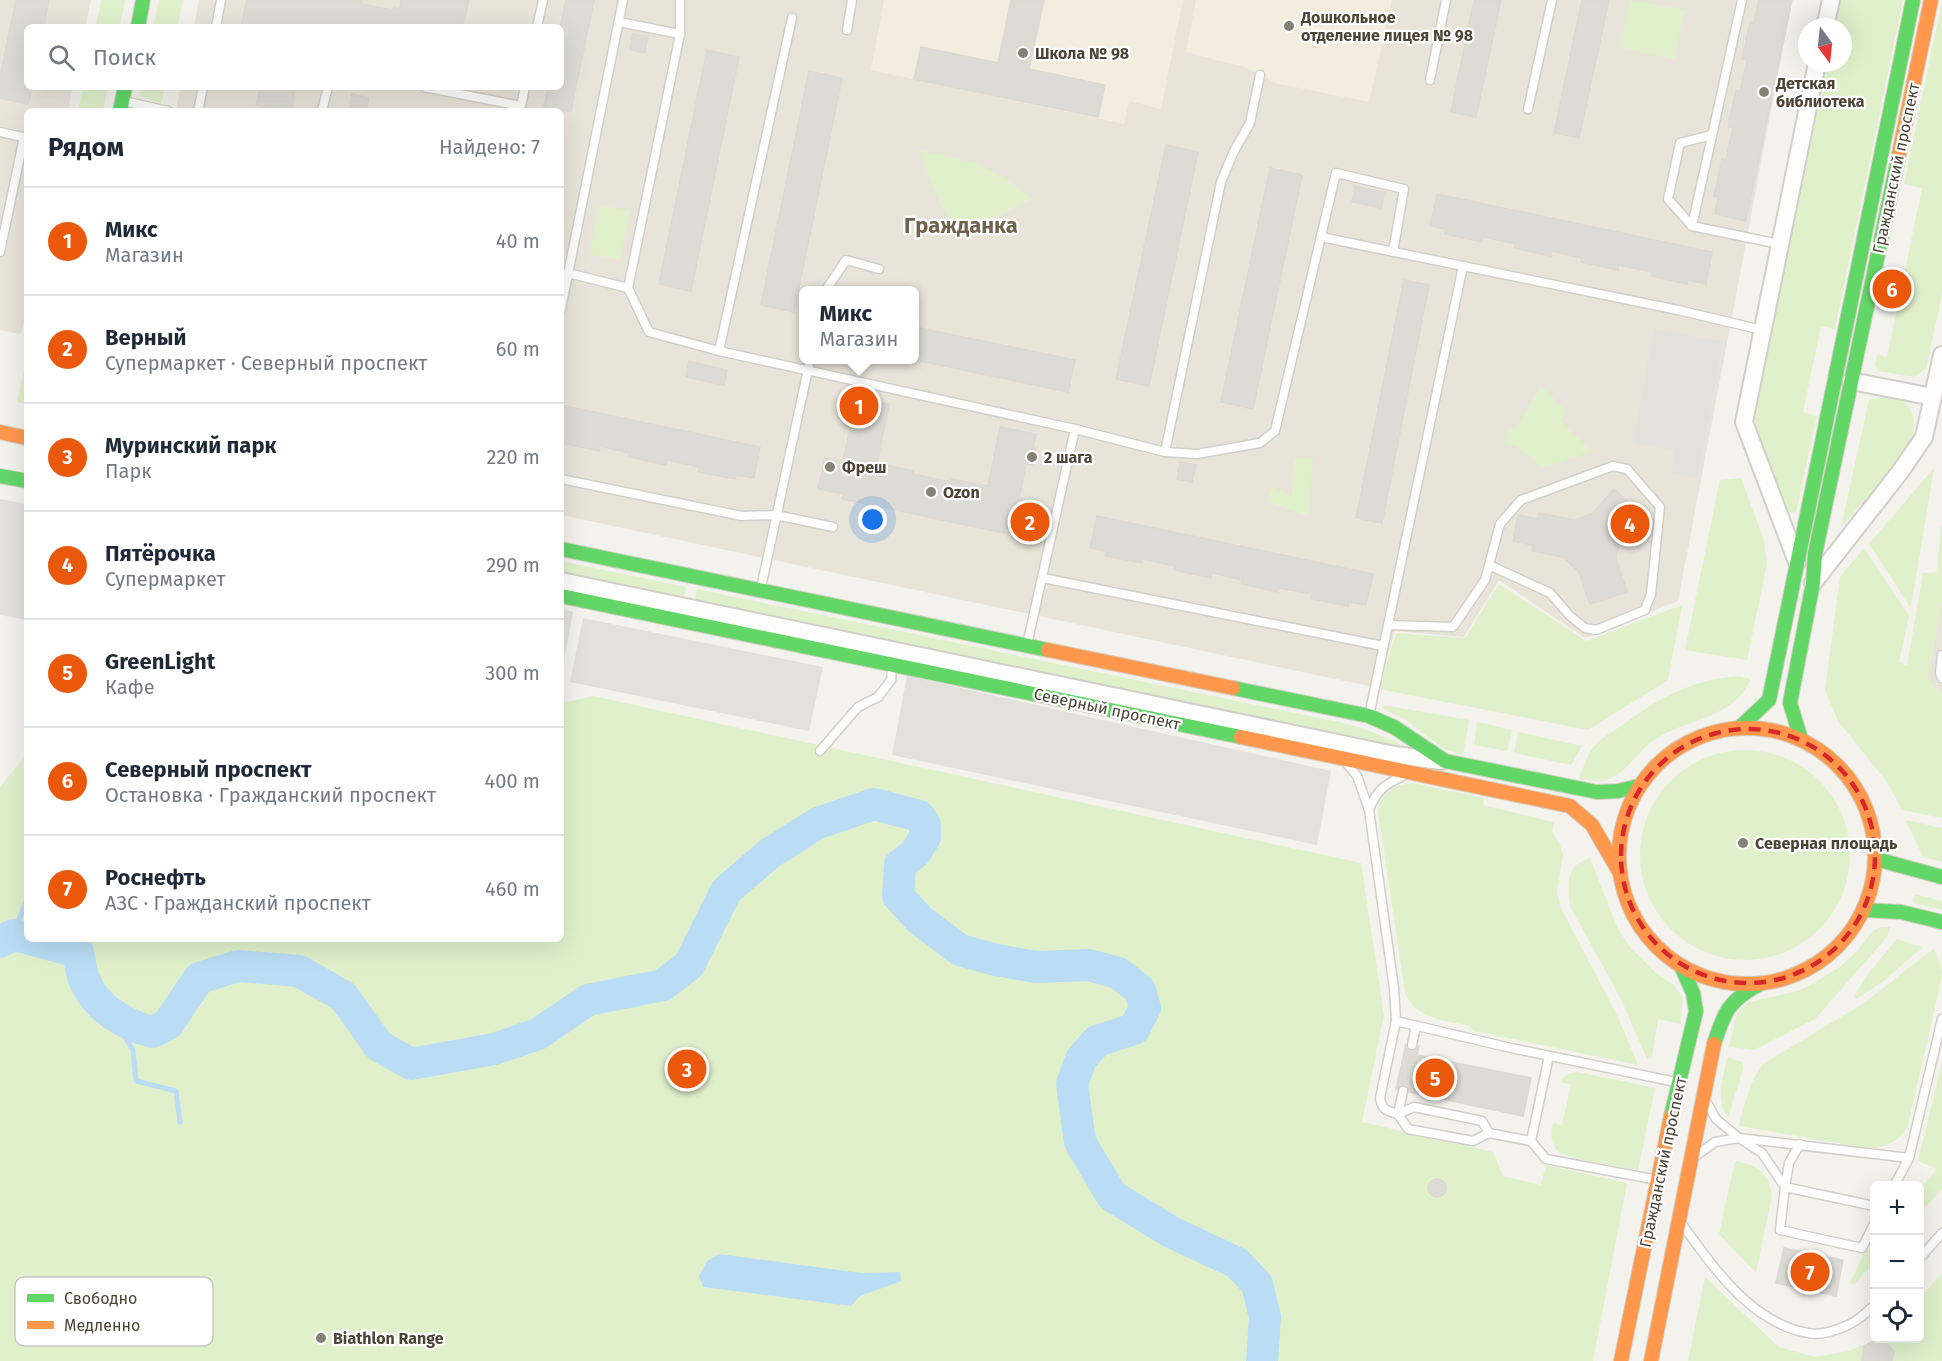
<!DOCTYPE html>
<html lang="ru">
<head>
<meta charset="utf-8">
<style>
	:root { --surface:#fff; --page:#f2f2f3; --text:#1f2937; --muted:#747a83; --line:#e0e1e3; --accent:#ea580c }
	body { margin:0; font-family:"Fira Sans",sans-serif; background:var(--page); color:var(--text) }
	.controls { position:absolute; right:18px; bottom:18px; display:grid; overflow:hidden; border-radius:9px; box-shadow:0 6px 24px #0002 }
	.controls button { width:54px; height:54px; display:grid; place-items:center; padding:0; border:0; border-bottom:2px solid var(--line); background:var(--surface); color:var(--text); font:30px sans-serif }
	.compass { position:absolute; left:1798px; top:18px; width:54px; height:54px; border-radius:50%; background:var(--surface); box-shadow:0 6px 24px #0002; rotate:165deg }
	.you { position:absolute; left:873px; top:520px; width:21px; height:21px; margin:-15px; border:4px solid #fff; border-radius:50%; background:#1a73e8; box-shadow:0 0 0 9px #1a73e833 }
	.badge { display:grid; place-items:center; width:39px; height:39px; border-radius:50%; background:var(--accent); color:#fff; font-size:20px; font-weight:700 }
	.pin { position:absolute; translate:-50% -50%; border:3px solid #fff; box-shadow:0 2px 6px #0006 }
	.popup { position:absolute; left:799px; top:286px; width:120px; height:78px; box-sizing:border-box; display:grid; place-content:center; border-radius:9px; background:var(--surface); filter:drop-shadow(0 2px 4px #0005); font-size:20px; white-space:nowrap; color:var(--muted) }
	.popup b { font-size:22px; color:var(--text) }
	.popup::after { content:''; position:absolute; left:50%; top:100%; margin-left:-12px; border:12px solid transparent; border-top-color:var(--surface) }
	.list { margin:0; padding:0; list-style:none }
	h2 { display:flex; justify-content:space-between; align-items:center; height:78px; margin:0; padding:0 24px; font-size:26px }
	h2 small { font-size:20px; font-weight:400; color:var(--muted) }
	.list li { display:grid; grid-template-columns:39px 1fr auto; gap:18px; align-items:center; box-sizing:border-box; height:108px; padding:0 24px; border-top:2px solid var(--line) }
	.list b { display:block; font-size:22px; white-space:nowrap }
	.list p { margin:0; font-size:20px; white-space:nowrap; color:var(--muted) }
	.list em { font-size:20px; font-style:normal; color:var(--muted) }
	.icon { flex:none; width:33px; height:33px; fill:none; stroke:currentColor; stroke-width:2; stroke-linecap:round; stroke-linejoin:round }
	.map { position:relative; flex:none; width:1942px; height:1361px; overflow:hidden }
	.search { position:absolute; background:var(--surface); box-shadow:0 6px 24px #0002; left:24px; top:24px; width:540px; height:66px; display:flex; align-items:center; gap:15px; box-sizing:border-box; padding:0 21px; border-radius:9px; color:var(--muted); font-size:22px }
	.panel { position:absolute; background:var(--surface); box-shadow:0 6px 24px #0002; left:24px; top:108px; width:540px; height:834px; border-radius:9px }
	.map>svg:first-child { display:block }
</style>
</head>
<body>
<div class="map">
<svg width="1942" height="1361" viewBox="0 0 1942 1361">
	<rect width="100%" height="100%" fill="#f3f2ed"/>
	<g fill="#e8e4da" fill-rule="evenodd">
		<path d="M0,0H91L85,27H27V87H73L68,111H27V307L21,334L0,330Z"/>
		<path d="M199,0H1792L1678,601L1585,638L1499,580L1464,637L1395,631L1378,688L561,515V111H176L181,87H561V27H194ZM804,290H914V360H804Z"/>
		<path d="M1942,600V694L1927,680Z"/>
	</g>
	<g fill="#f2edde">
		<path d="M884,0H1183L1161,109L1129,101L1124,124L871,70Z"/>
		<path d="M1196,0H1392L1369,102L1275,83L1245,67L1186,52Z"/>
	</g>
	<g fill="#e0f0cb">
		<path d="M101,0H125L120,27H96Z"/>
		<path d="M159,0H183L177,27H153Z"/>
		<path d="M1630,0L1685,10L1674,59L1620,48Z"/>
		<path d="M1840,0H1903L1835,329L1821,326L1803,412L1817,416L1796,512L1785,513L1755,424L1756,404L1827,63H1843V27H1834Z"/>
		<path d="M1942,1V294L1926,369L1914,377L1878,371L1875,365L1877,355L1887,357L1922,188L1904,184Z"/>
		<path d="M83,87H108L103,111H78Z"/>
		<path d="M141,87H165L161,104L139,95Z"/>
		<path d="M920,150L978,164L1011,182L1032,199L966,233C939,215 930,179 920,150Z"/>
		<path d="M600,205L630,211L620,260L590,254Z"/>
		<path d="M27,356V404L17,402Z"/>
		<path d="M1541,386L1566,411L1559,420L1592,451L1544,468L1515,446L1507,445L1504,442L1506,433L1520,422Z"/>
		<path d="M1881,398C1887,398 1894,397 1899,399C1914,405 1917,427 1911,440C1896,469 1863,501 1841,527L1869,400Z"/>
		<path d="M1294,458L1313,459L1308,516L1267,502L1272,487L1292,496Z"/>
		<path d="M1934,468L1911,608L1869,544Z"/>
		<path d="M1741,478L1764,540L1767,564L1747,660L1685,650L1720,480Z"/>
		<path d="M1941,525L1942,526V600L1927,679L1942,694V818L1902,810L1887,782L1838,721L1825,690L1840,577L1864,548L1909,616L1899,662L1907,666L1923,573L1937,572Z"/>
		<path d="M561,561L686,587L683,602L561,576Z"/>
		<path d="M1499,584L1586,641L1682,605L1668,680L1588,730L1379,689L1396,633L1465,638Z"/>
		<path d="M697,589L1343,723L1364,729L1399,743L1400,748L694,603Z"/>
		<path d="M1739,676L1751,679C1732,720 1690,717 1656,739C1639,749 1629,770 1611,778C1600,783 1590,780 1579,779C1583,769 1586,758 1592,749C1599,739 1612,732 1621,726C1661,697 1690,680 1739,676Z"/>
		<path d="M593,696L1361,863L1384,1015L1362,1122L1493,1152L1503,1176L1541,1185L1546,1165L1627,1183L1593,1361H0V787L27,754V939H561V701L567,702Z"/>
		<path d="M1383,705L1469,720L1463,755L1442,748L1406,720L1382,708Z"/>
		<path d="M1477,722L1512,730L1507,751L1474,745Z"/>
		<path d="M1518,732L1582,746L1571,765L1514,753Z"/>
		<circle cx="1745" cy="855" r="105"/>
		<path d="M1412,783L1484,798L1483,805L1554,822L1552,832L1560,845L1563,855L1557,893L1561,908L1618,1017L1638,1065L1474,1031L1470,1026C1445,1020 1416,1020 1405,993L1378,811C1381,792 1394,785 1412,783Z"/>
		<path d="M1906,820L1942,828V862L1923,857Z"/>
		<path d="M1590,858L1617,927L1629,946L1656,973L1674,985L1683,998L1680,1024L1658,1019L1652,1058L1647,1059L1622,1001L1570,906C1567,883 1566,865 1590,858Z"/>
		<path d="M1915,894L1942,901V910L1913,903Z"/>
		<path d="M1882,927H1890L1887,937L1815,1019L1754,1050L1729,1047L1735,1021L1739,1010L1749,1002L1798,991L1814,983L1841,966L1856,952L1874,930Z"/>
		<path d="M1897,939L1922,947L1884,981L1856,999L1854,996L1869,973Z"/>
		<path d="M1934,948L1942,970L1941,981L1907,1129C1897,1142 1887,1146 1871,1149L1739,1126C1745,1103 1749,1082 1763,1064L1864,1003Z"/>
		<path d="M1727,1057L1742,1062L1743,1069L1728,1118C1715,1099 1723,1079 1727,1057Z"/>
		<path d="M1942,1062V1189L1920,1213V1189L1937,1169L1918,1161Z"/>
		<path d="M1578,1072L1655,1088L1638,1170C1623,1167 1565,1159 1557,1150C1550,1143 1551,1132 1553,1123L1562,1125L1571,1085L1561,1082C1563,1075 1571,1073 1578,1072Z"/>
		<path d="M1735,1161L1751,1165L1762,1172L1768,1181L1772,1195L1756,1273L1719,1234Z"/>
		<path d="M1874,1242V1262L1854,1285L1850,1283L1863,1255Z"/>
		<path d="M1942,1273V1361H1688L1705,1277L1779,1347L1815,1357L1849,1351L1878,1339L1920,1338V1298Z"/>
	</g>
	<g fill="#e3e1dc">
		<path d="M1654,329L1723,341L1698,478L1671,473L1674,450L1633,443Z"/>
		<path d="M0,499L27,504V620L0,615Z"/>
		<path d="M561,609L573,612L561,678Z"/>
		<path d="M583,618L823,667L809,731L570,682Z"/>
		<path d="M907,676L1331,771L1317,845L892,755Z"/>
	</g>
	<path fill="#baddf5" d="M719,1254L861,1273L900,1272L901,1281L860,1296L851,1306L703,1287L699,1276L707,1261Z"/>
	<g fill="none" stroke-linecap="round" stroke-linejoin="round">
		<g stroke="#baddf5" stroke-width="5">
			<path d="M13,935L27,899"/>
			<path d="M119,1020V1027L133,1050L136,1081L176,1091L180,1122"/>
		</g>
		<g stroke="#baddf5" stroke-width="32">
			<path d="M30,939L78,952C80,961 81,971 84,979C95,1008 125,1025 153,1032L168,1024L199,978L238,966L299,971L343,996L379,1046L411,1064L494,1049L538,1034L588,1000L663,985L689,965L726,891L770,853L818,823L874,804L919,816L925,825V837L915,853L900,865L898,896L920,920L960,950L996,960L1036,967L1089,965L1118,973L1140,990L1145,1008L1134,1029L1097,1041L1081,1059L1072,1084L1080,1142L1112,1196L1171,1232L1237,1263L1257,1284L1265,1317L1262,1361"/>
			<path d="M0,942L13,935L27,938"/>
		</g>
	</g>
	<g fill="#dddbd5" stroke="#dcd9d2" stroke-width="1.5">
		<path d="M16,0H49L44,27H27V87H32L28,104L0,98V77Z"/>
		<path d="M247,0H362L361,4L393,10L394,8L400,9L401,0H469L463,27H241Z"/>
		<path d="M566,0H594L571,111H543L548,87H561V23Z"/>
		<path d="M1011,0H1044L1029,69L1105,85L1098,117L914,79L921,47L998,63Z"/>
		<path d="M1474,0H1501L1476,117L1451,112Z"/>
		<path d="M1582,0H1609L1579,138L1554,133Z"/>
		<path d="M1759,0H1792L1746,221L1715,214L1718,197L1714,196L1722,159L1726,160L1733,128L1728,127L1736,90L1740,91L1747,60L1742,59L1750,22L1754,23Z"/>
		<path d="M633,34L648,37L645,53L630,50Z"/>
		<path d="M707,50L739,57L691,291L659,284Z"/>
		<path d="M809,71L842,78L794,312L761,305Z"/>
		<path d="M260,87H296L291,111L256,105Z"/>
		<path d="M352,94L369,98L366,111L349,109Z"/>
		<path d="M1166,145L1198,152L1149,386L1116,379Z"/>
		<path d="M1270,168L1302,175L1253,409L1221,402Z"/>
		<path d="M1355,186L1384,192L1381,208L1352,202Z"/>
		<path d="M1437,194L1712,252L1706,284L1688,280L1687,284L1651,276L1652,272L1619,265L1618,270L1581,262L1582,258L1552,251L1551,256L1514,248L1515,244L1483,237L1482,242L1445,234L1446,229L1430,226Z"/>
		<path d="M1404,280L1429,285L1382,523L1356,518Z"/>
		<path d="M915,327L1075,360L1068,392L915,360Z"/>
		<path d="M689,361L727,370L724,385L686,377Z"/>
		<path d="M853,396L889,404L877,463L913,471L912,474L941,480L951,482L952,479L988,486L1000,427L1036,434L1033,448H1036L1032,465L1026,464L1019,499L1035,502L1028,533L1005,528L1004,533L881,507L842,499L843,494L818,489L825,458L843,462L850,428L844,426L848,409L850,410Z"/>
		<path d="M561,405L760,447L754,478L736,475L735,479L698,472L699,467L667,460L666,465L629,457L630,453L599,446V451L561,443Z"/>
		<path d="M1180,462L1196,465L1192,482L1177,479Z"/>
		<path d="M1614,489L1642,514L1620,539L1616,558L1627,592L1590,604L1579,572L1563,557L1532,551L1533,545L1513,541L1518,515L1538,519L1539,513L1574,520L1592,514Z"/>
		<path d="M1097,516L1373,574L1366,605L1348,602V606L1311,599L1312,594L1279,588L1278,592L1241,584L1242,580L1212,573L1211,578L1174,570L1175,566L1143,559L1142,563L1105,556L1106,551L1090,548Z"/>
		<path d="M1406,1044L1407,1049L1411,1051L1419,1046L1417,1055L1531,1078L1523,1116L1409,1092L1408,1087L1404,1085L1396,1089Z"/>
		<circle cx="1437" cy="1188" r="9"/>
		<path d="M1784,1248L1843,1260L1836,1296L1776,1283Z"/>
		<path d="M1877,1339L1885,1341L1894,1352L1892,1361H1862L1864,1346Z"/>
	</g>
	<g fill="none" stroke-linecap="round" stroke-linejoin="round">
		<defs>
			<g id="lane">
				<path d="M680,0V34L628,288L649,332L719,351L1075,429L1165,452L1197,454L1260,443L1275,431L1336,173L1404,189L1393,252"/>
				<path d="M1742,0L1692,226L1779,244"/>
				<path d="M619,22L680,34"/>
				<path d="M216,27L221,0"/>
				<path d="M537,27L543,0"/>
				<path d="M847,30L852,0"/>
				<path d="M1430,80L1446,0"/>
				<path d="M424,87L521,106L525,87"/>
				<path d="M124,101L168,111"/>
				<path d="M1528,109L1552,0"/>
				<path d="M198,111L203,87"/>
				<path d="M322,111L328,87"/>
				<path d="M0,132L27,138"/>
				<path d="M1692,226L1668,199L1680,143L1712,135"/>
				<path d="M1321,237L1678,310L1762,330"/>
				<path d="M0,252L24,137"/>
				<path d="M568,273L628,288"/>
				<path d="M826,290L846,260L879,269"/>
				<path d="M561,309L623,0"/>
				<path d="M719,351L792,18"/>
				<path d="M1165,452L1221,182L1234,151L1250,123L1260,75"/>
				<path d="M561,479L742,516L776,515L833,527"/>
				<path d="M1043,578L1383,646"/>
				<path d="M761,588L810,360"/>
				<path d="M1388,625L1453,627L1485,580L1500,524L1521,500L1613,466L1627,469L1660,507L1651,594L1645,610L1596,630L1585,628L1570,616L1550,593L1489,565"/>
				<path d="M1027,645L1075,429"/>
				<path d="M1942,655L1940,673L1942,678"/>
				<path d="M1369,716L1463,266"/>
				<path d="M820,751L858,707L878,697L891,680L892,667"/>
				<path d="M1347,764L1357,776L1369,810L1394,988L1396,1021"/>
				<path d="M1369,809C1378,789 1384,785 1403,776"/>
				<path d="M1412,1045L1416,1026"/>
				<path d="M1403,1091L1398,1114L1414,1107L1482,1121L1489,1133"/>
				<path d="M1707,1103L1716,1119L1739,1138L1762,1153L1785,1187L1780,1230L1862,1248L1874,1224"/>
				<path d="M1531,1141L1549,1056"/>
				<path d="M1800,1144L1789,1163L1785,1187L1874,1206"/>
				<path d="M1697,1155L1715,1142L1739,1138L1909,1158"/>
				<path d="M1658,1180L1546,1159L1531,1141L1489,1133L1473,1141L1408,1129L1398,1114C1387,1111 1382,1110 1380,1098L1396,1021L1511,1048L1676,1082"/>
				<path d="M1894,1186L1909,1158L1942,1019"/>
				<path d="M1682,1224C1713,1267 1751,1323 1808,1333C1820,1336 1837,1330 1848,1325C1858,1321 1866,1312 1874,1306"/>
				<path d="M1920,1258L1942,1233"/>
			</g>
			<g id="street">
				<path d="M1825,27L1831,0"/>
				<path d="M1851,381L1933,397"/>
				<path d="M1797,562L1744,422L1817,63"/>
				<path d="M561,581L1395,755L1441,761"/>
				<path d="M1813,583L1900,472L1924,437L1942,355"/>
			</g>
			<g id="fast">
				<path d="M138,27L143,0"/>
				<path d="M120,111L125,87"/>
				<path d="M0,476L27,481"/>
				<path d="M561,549L1048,650"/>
				<path d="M561,596L1241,737"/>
				<path d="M1233,688L1369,716L1394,727L1445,761L1597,792L1618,791L1639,786"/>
				<path d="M1739,728L1769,700L1913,0"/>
				<path d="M1801,739L1790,703L1813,583L1815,554L1899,154"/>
				<path d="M1876,859L1942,877"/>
				<path d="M1864,910L1901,912L1942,922"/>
				<path d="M1714,1044C1724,1012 1729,1000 1760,984"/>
				<path d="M1671,1116L1696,1011L1693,993L1681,966"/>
			</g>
			<g id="slow">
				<path d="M1899,154L1931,0"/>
				<path d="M0,432L27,438"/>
				<path d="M1048,650L1233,688"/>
				<circle cx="1747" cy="856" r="128"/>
				<path d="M1241,737L1570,806L1592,825L1620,873"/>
				<path d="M1621,1361L1671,1116"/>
				<path d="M1651,1361L1714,1044"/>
			</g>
		</defs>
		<use href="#lane" stroke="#d1cfca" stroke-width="11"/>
		<use href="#street" stroke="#d1cfca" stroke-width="20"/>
		<use href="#fast" stroke="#d3cfc3" stroke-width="16"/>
		<use href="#slow" stroke="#d3cfc3" stroke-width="16"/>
		<use href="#lane" stroke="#fdfdfc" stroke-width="8"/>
		<use href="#street" stroke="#fdfdfc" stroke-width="16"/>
		<use href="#fast" stroke="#63d668" stroke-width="14"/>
		<use href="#slow" stroke="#ff974d" stroke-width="14"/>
	</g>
	<path fill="none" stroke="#d62828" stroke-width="4.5" stroke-dasharray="12 8" stroke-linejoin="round" d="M1621 856a127 127 0 1 1 254 0a127 127 0 1 1-254 0Z"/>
	<g fill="#868177" stroke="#fff" stroke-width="2">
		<circle cx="1289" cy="26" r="6"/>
		<circle cx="1023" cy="53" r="6"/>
		<circle cx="1764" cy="92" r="6"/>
		<circle cx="1032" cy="457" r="6"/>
		<circle cx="830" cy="467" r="6"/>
		<circle cx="931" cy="492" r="6"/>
		<circle cx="1743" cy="843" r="6"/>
		<circle cx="321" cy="1338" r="6"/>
	</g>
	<g text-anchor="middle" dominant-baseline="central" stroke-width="4.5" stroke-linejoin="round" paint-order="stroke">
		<g font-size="16" font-weight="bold" fill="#4c4437" stroke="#fff" text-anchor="start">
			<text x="1301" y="17">Дошкольное<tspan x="1301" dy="18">отделение лицея № 98</tspan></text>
			<text x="1035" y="53">Школа № 98</text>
			<text x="1776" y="83">Детская<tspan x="1776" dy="18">библиотека</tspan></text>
			<text x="1044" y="457">2 шага</text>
			<text x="842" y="467">Фреш</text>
			<text x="943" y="492">Ozon</text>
			<text x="1755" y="843">Северная площадь</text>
			<text x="333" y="1338">Biathlon Range</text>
		</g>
		<g font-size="16" fill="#4c4437" stroke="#fff">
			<text transform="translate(1896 168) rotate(-78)">Гражданский проспект</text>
			<text transform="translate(1107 709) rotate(12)">Северный проспект</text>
			<text transform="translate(1663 1162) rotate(-78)">Гражданский проспект</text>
		</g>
		<g font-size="22" font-weight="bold" fill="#70624d" stroke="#fff">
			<text x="961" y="225">Гражданка</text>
		</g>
	</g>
	<rect x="15" y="1277" width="198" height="69" rx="9" fill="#fff" stroke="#c9c7c3" stroke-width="1.5"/>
	<rect x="27" y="1294" width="27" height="8" fill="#63d668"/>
	<rect x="27" y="1321" width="27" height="8" fill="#ff974d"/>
	<g font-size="16" fill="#4c4437">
		<text x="64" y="1304">Свободно</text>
		<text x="64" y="1331">Медленно</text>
	</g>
</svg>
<div class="controls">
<button>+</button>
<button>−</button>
<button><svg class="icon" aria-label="locate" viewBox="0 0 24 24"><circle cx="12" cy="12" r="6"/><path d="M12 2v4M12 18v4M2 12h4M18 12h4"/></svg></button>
</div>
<svg class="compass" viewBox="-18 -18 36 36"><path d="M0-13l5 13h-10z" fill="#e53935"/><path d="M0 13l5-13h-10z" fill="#747a83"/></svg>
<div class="you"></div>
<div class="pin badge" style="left:859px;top:406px">1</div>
<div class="popup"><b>Микс</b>Магазин</div>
<div class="pin badge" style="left:1030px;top:522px">2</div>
<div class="pin badge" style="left:687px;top:1069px">3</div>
<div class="pin badge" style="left:1630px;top:524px">4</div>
<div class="pin badge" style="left:1435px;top:1078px">5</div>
<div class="pin badge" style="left:1892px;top:289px">6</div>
<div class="pin badge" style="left:1810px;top:1272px">7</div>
<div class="search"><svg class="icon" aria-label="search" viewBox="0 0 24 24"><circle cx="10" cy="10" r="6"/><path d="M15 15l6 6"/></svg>Поиск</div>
<section class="panel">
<h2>Рядом<small>Найдено: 7</small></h2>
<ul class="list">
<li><span class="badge">1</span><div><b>Микс</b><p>Магазин</p></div><em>40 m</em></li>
<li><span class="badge">2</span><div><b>Верный</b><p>Супермаркет · Северный проспект</p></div><em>60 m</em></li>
<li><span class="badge">3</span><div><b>Муринский парк</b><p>Парк</p></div><em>220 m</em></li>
<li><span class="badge">4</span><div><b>Пятёрочка</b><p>Супермаркет</p></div><em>290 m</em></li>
<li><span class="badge">5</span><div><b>GreenLight</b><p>Кафе</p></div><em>300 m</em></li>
<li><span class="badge">6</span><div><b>Северный проспект</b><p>Остановка · Гражданский проспект</p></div><em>400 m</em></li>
<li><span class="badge">7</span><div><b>Роснефть</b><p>АЗС · Гражданский проспект</p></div><em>460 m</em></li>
</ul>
</section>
</div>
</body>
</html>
